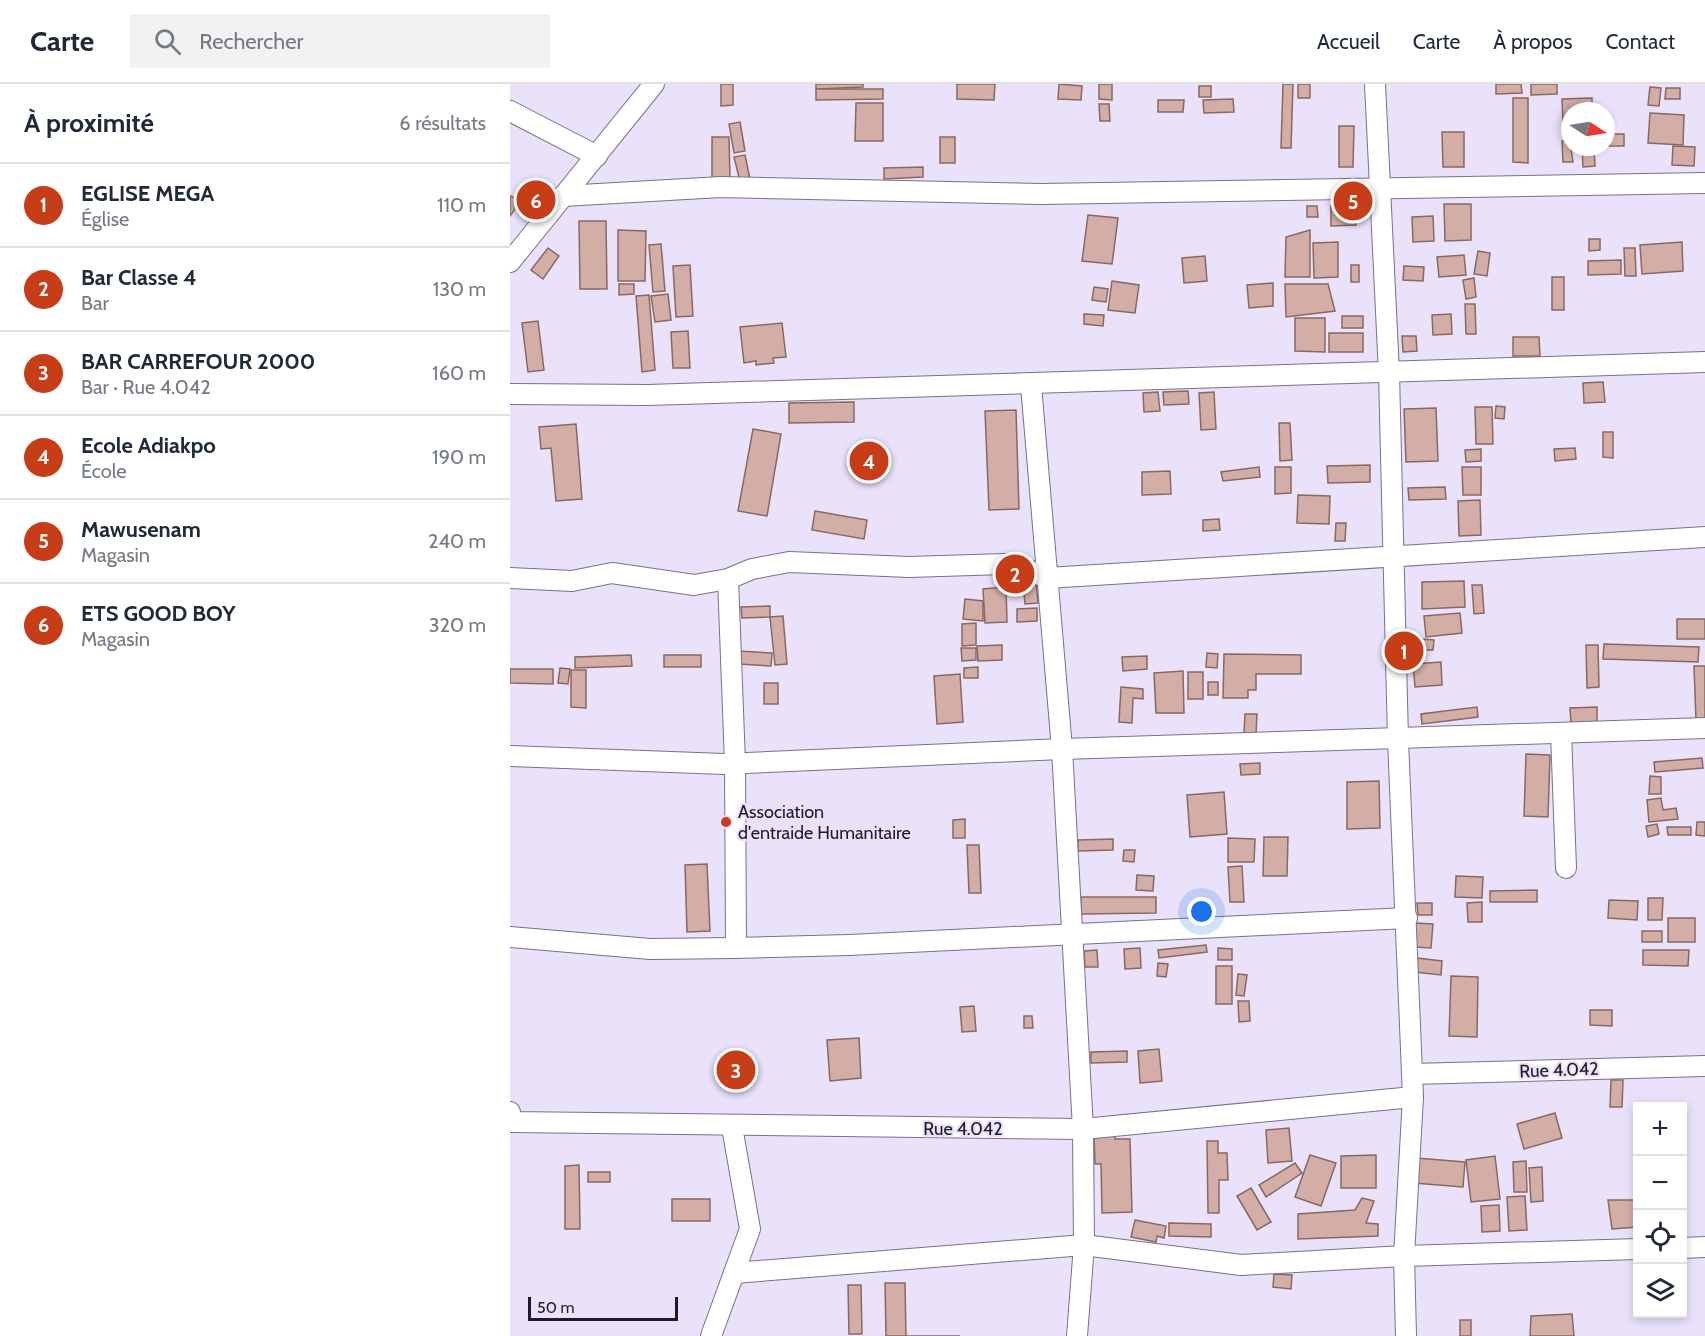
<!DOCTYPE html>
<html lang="fr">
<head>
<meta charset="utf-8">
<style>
	:root { --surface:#fff; --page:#f2f2f3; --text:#1f2937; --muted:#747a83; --line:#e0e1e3; --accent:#c63d17 }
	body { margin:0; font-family:Cabin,sans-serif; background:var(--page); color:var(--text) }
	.controls { position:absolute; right:18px; bottom:18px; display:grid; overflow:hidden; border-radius:0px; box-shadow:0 3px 9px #0003 }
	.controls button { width:54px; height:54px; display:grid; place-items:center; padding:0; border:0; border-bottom:2px solid var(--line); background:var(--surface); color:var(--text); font:30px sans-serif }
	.compass { position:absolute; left:1051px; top:18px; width:54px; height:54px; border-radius:50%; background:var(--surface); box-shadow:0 3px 9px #0003; rotate:102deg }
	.scale { position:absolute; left:18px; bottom:15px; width:150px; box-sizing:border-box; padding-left:6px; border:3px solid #1f1b26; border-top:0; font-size:16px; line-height:21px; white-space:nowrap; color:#1f1b26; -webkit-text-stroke:4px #eae2fb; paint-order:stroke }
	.you { position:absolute; left:692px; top:828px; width:21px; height:21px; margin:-15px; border:4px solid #fff; border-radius:50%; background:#1a73e8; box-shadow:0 0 0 9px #1a73e833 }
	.badge { display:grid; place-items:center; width:39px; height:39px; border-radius:50%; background:var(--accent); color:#fff; font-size:20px; font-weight:700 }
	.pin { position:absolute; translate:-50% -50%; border:3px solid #fff; box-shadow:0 2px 6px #0006 }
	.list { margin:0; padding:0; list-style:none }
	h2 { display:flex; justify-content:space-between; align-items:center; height:78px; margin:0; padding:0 24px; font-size:26px }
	h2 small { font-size:20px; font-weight:400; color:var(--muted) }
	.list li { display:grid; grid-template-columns:39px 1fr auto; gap:18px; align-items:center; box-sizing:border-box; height:84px; padding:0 24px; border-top:2px solid var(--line) }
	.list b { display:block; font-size:22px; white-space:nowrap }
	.list p { margin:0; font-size:20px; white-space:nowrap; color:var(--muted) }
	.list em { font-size:20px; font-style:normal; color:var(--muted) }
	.icon { flex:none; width:33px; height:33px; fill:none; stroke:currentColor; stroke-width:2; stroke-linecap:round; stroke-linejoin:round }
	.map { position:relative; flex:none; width:1195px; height:1252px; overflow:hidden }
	header { display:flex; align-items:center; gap:36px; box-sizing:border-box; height:84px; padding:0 30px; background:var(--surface); border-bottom:2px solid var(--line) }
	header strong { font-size:28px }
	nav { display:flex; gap:33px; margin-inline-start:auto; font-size:21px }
	.search { width:420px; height:54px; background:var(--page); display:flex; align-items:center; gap:15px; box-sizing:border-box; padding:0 21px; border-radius:0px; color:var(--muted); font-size:22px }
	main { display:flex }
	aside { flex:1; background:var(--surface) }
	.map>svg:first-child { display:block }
</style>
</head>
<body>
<header>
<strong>Carte</strong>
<div class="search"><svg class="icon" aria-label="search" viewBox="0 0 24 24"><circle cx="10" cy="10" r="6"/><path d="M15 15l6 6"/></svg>Rechercher</div>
<nav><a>Accueil</a><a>Carte</a><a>À propos</a><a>Contact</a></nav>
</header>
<main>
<aside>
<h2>À proximité<small>6 résultats</small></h2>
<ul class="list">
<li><span class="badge">1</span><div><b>EGLISE MEGA</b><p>Église</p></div><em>110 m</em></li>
<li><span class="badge">2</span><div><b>Bar Classe 4</b><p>Bar</p></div><em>130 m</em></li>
<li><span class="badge">3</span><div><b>BAR CARREFOUR 2000</b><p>Bar · Rue 4.042</p></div><em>160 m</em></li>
<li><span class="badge">4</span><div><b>Ecole Adiakpo</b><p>École</p></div><em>190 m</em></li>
<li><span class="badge">5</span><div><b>Mawusenam</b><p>Magasin</p></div><em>240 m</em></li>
<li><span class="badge">6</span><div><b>ETS GOOD BOY</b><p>Magasin</p></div><em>320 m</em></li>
</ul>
</aside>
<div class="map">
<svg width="1195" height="1252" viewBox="0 0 1195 1252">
	<rect width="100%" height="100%" fill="#eae2fb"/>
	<g fill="#d2aea6" stroke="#896861" stroke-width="1.5">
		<path d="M211,0H223V21L211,22Z"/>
		<path d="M306,0H353V3L306,5Z"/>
		<path d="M447,0H485L484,16L447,15Z"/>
		<path d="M549,0L572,2L571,16L548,15Z"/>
		<path d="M589,0H602V16L589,15Z"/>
		<path d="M773,0H783L781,64H771Z"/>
		<rect x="788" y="0" width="12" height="14"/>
		<path d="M986,0H1011L1012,9L986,10Z"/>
		<path d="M1021,0H1047V10L1021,11Z"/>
		<rect x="689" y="2" width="12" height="11"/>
		<path d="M1140,3L1151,4L1149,22L1138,21Z"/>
		<path d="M1156,4H1170V15H1155Z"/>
		<path d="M306,5H373V15L306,16Z"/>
		<path d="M1003,14H1018V79L1003,78Z"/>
		<path d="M1082,14V27H1060V40H1053L1052,15Z"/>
		<path d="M723,15L724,28L694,29L693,16Z"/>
		<path d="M648,16H674L673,28H648Z"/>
		<path d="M346,19H373V57H345Z"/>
		<path d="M589,20H599L600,37H590Z"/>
		<path d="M1140,29L1174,31L1173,61L1138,59Z"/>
		<path d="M230,38L235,67L224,69L219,40Z"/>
		<path d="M829,42H844L843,83H829Z"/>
		<path d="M932,48H954V83H933Z"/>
		<rect x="1096" y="50" width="18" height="12"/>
		<path d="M202,53H219L220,96H202Z"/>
		<rect x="430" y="53" width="15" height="26"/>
		<path d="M1052,57H1060L1063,78H1053Z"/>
		<path d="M1163,62L1185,63L1184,82L1162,81Z"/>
		<path d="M1072,63H1084L1085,82L1073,83Z"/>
		<path d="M235,71L240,95L230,97L224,73Z"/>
		<path d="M413,83V93L374,95V84Z"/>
		<path d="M1,112L10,118L0,132V114Z"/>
		<path d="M934,120H961V156L935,157Z"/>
		<path d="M846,121V141L821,142V122Z"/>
		<path d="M797,122H807L808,133H797Z"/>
		<path d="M578,131L608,134L602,180L572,177Z"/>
		<path d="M923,132L924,157L903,158L902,133Z"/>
		<path d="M69,137H96L97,205H70Z"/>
		<path d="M108,146L136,147L135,197H108Z"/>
		<path d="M800,146V193H775L776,153Z"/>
		<path d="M1079,155H1090V166L1079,167Z"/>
		<path d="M828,158V193L804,194L803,159Z"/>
		<path d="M1172,158L1173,187L1132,190L1130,161Z"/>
		<path d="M151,160L155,207L143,208L139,161Z"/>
		<path d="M38,164L49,172L33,195L21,186Z"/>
		<path d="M1114,164H1125L1126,192H1115Z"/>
		<path d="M968,167L980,169L977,192L964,190Z"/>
		<path d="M954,171L956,191L929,193L927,173Z"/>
		<path d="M695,172L697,197L674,199L672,174Z"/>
		<path d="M1111,176V190L1078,191V177Z"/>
		<path d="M180,181L183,232L166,233L163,182Z"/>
		<rect x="841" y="181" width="8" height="17"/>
		<path d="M894,182L914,183L913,197L893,196Z"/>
		<rect x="1042" y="193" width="12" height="33"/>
		<path d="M964,194L966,213L956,215L953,196Z"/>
		<path d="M602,197L629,201L625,229L598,226Z"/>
		<path d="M763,199V222L739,224L737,201Z"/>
		<path d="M109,200H124V210L109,211Z"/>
		<path d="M775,200H818L825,227L776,233Z"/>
		<path d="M584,203L598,205L596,218L582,216Z"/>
		<path d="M158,210L161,236L145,238L141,212Z"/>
		<path d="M139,211L145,286L132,288L126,212Z"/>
		<path d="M955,220H965L966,250H956Z"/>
		<path d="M574,230L594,231L593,242L574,240Z"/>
		<path d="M941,230L942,250L923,251L922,231Z"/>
		<rect x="832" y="232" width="21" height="12"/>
		<path d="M785,234H815V268L785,267Z"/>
		<path d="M28,237L34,286L18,288L12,239Z"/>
		<path d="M272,239L276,273L263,274L264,279L246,281V277L234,279L230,243Z"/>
		<path d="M178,247L180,284H163L161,248Z"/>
		<rect x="819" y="249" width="34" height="19"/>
		<path d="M892,252H906L907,267L893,268Z"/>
		<path d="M1003,253H1029L1030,272H1003Z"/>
		<path d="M1093,298L1095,318L1074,319L1073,299Z"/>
		<path d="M678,307L679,320L654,321L653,308Z"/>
		<path d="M648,308L650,327L634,328L633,309Z"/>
		<path d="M704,308L706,345L691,346L689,309Z"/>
		<path d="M344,318V338L279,339V319Z"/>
		<path d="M986,322L995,323L994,335L985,334Z"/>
		<path d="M965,323H982L983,360H966Z"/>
		<path d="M926,324L928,377L896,378L894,325Z"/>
		<path d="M506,326L509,425L479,426L475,327Z"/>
		<path d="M769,339H780L782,376L770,377Z"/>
		<path d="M66,340L72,415L46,417L41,364L31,365L29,343Z"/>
		<path d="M243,345L271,350L257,432L228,427Z"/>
		<path d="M1093,348H1103V374L1093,373Z"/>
		<path d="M1065,364L1066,375L1045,377L1044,365Z"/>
		<path d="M971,365V377L956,378L955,366Z"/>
		<path d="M860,381V398L818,399L817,382Z"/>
		<path d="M749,383L750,393L713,397L711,388Z"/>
		<path d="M765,383H781V409L765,410Z"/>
		<path d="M952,383H971V411H953Z"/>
		<path d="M660,387L661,410L632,411V388Z"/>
		<path d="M935,403L936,415L899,416L898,404Z"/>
		<path d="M788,411L820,412L819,440L787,439Z"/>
		<path d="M970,416L971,451L949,452L948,417Z"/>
		<path d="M305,427L357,436L354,455L302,446Z"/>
		<path d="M709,435L710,446L693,447V436Z"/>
		<path d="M826,439H836L835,457H825Z"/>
		<path d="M954,497L955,523L912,525V498Z"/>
		<path d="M526,498L528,519L515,520L513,500Z"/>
		<path d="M962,501H972L974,529L964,530Z"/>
		<path d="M496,503L497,538L475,539L473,505Z"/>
		<path d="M455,515L473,517V537L453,535Z"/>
		<path d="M260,522V533L232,534L231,523Z"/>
		<path d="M527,524V537L507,538V525Z"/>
		<path d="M950,529L952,549L916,553L914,532Z"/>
		<path d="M273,532L277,580L265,581L260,533Z"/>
		<rect x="1167" y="535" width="28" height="20"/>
		<path d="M466,539V561L452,562V540Z"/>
		<path d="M912,555L924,556L923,566H911Z"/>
		<path d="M1094,560L1189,563L1188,578L1093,575Z"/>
		<path d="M492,561V576L468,577L467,562Z"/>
		<path d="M1076,561H1088L1089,603L1077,604Z"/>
		<path d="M451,564H466V576L452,577Z"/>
		<path d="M228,567L262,569L261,582L228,580Z"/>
		<path d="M697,569L708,570L707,584L696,583Z"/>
		<path d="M714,570L791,571V590H746V606H738V614H713Z"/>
		<path d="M121,571L122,582L65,584V573Z"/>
		<rect x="154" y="571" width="37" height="12"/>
		<path d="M637,572V585L613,587L612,573Z"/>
		<path d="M931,578L932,601L905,603L903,580Z"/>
		<path d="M1184,582H1195V635L1186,636Z"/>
		<path d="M468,583V594H454V584Z"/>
		<path d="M50,584L60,585L58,600L48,599Z"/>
		<path d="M0,585H43V600L0,599Z"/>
		<path d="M61,586H76V624L61,623Z"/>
		<path d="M673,587L674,629H646L644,589Z"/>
		<rect x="678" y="588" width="15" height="27"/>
		<path d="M450,590L453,638L427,640L424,592Z"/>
		<rect x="698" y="598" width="10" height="13"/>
		<rect x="254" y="599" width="14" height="21"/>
		<path d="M611,603L633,605V615L623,614L622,639L609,638Z"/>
		<path d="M967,623L968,633L912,640L911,630Z"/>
		<path d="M1087,623V639L1061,640L1060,624Z"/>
		<path d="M735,630H747L746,650L734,649Z"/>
		<path d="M1016,670L1040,671L1038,733L1014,732Z"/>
		<path d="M1192,674L1193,684L1145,688L1144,678Z"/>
		<path d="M750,679V690L731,691L730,680Z"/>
		<path d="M1140,692L1151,693V710H1139Z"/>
		<path d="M869,697L870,744L837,745V698Z"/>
		<path d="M714,708L717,750L680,753L677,711Z"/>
		<path d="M1151,714L1153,726L1166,724L1168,735L1139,738L1137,716Z"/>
		<path d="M455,735V754H443V736Z"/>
		<path d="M1187,738H1195V752L1186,751Z"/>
		<path d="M1147,740L1149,750L1138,753L1136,742Z"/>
		<path d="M1157,743H1181V751H1158Z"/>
		<path d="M754,753H778L777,792H753Z"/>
		<path d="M718,754L745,755L744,778H718Z"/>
		<path d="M603,755V766L568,767V756Z"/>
		<path d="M457,761H469L471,809H459Z"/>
		<path d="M614,766H625L624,778L613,777Z"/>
		<path d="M197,780L200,847L177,848L175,781Z"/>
		<path d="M732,782L734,818H720L718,783Z"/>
		<path d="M627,791L644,792L643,807L626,806Z"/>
		<path d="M946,792L973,793L972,814L945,813Z"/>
		<path d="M1027,806V818H980V807Z"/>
		<path d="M571,813H646V829L571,830Z"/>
		<path d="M1138,814H1153L1152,836H1138Z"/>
		<path d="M1099,816L1128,817L1127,836L1098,834Z"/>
		<path d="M972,818V838H958L957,819Z"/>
		<path d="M907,819H922V831H908Z"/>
		<rect x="1158" y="834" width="27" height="24"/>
		<path d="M905,839L923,840L921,864L904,863Z"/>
		<rect x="1132" y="847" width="20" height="11"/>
		<path d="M696,861L697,868L649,874L648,866Z"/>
		<path d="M630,864L631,884L615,885L614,865Z"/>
		<path d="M708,864L722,865V876H708Z"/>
		<path d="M587,866L588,883H575L574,867Z"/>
		<path d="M1133,866H1179L1178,882L1133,881Z"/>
		<path d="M907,874L932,877L931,891L905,888Z"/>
		<path d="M648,879L658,880L656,893L647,892Z"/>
		<rect x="706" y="882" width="16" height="38"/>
		<path d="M728,890L737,891L734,912L726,911Z"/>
		<path d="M941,892L968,893L967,953L939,952Z"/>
		<path d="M728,917H739L740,937L729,938Z"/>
		<path d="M464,922L466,947L452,948L450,923Z"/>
		<path d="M1080,926H1102V942L1080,941Z"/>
		<path d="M514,932H522L523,944H514Z"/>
		<path d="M349,954L351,994L320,997L317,956Z"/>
		<path d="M649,965L652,997L630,999L628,967Z"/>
		<path d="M617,967V978L581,979V968Z"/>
		<path d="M1101,996H1113L1112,1023H1100Z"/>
		<path d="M1045,1029L1052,1054L1014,1065L1007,1040Z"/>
		<path d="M779,1044L782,1077L758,1079L756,1046Z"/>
		<path d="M584,1052H605V1055H620L622,1128L592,1129L591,1080H585Z"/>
		<path d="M697,1057H708V1069H717L718,1096H709V1129H698Z"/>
		<path d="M800,1071L826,1079L811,1122L785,1113Z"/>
		<path d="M866,1071V1104H831V1072Z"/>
		<path d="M985,1072L990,1115L961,1118L956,1076Z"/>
		<path d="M906,1074L955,1078L953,1103L904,1099Z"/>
		<path d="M1016,1077L1017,1108H1004L1003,1078Z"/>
		<path d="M785,1079L792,1089L756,1113L749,1101Z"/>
		<path d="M69,1081L70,1145H55V1082Z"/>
		<path d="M1032,1083L1033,1117L1021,1118L1019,1084Z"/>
		<rect x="78" y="1088" width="22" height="10"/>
		<path d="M741,1104L761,1138L747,1146L727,1112Z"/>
		<path d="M1015,1112L1017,1146L999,1147L997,1113Z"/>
		<path d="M852,1114L864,1117L856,1139L868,1140V1152L788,1155V1130L845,1126Z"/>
		<rect x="162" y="1115" width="38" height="22"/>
		<path d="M1098,1116H1128V1143L1102,1145Z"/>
		<path d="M989,1121L990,1147L972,1148L971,1122Z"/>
		<path d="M625,1136L656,1142L654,1154L647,1152L646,1158L621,1153Z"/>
		<path d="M659,1139L701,1140V1153L659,1152Z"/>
		<path d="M764,1190L782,1191L781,1205L763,1203Z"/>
		<path d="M375,1199H395L396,1252H450H376Z"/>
		<path d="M338,1201H351L352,1250H339Z"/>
		<path d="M1062,1230L1064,1252H1020L1021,1232Z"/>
		<rect x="950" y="1236" width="11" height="16"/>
	</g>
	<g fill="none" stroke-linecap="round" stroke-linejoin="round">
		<defs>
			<g id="minor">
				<path d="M865,0L879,289L888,656L903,1013L894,1172L896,1252"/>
				<path d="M0,27L87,72"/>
				<path d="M53,112L211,103L531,110L1195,99"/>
				<path d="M0,178L144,0"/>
				<path d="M521,301L552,665L573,1045L574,1161L567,1252"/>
				<path d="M0,310L138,311L1195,278"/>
				<path d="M0,494L62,497L102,489L184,501L218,495L242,485L279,478L399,483L495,480L518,486L537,494L1195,453"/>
				<path d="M218,495L225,679L226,864"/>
				<path d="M1051,649L1056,784"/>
				<path d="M0,672L214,680L552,665L1195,644"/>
				<path d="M0,853L140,865L226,864L339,861L897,834"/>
				<path d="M902,990L1195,982"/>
				<path d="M0,1028L1,1038L573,1045L903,1013"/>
				<path d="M1172,1164L1195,1163"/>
				<path d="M224,1189L574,1161L731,1181L894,1172L1128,1165"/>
				<path d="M201,1252L240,1145L222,1043"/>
			</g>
		</defs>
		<use href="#minor" stroke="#79708c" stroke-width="22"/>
		<use href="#minor" stroke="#fff" stroke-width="20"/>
	</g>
	<circle fill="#c63d17" stroke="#eae2fb" stroke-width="2" cx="216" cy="738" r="6"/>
	<g text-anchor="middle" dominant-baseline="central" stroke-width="4.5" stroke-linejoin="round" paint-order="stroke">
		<g font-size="18" fill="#1f1b26" stroke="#eae2fb" text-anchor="start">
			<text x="228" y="728">Association<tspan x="228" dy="21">d'entraide Humanitaire</tspan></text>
		</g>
		<g font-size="18" fill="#1f1b26" stroke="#eae2fb">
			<text transform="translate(1049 986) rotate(-2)">Rue 4.042</text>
			<text x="453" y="1045">Rue 4.042</text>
		</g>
	</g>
</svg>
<div class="controls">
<button>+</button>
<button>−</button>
<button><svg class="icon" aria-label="locate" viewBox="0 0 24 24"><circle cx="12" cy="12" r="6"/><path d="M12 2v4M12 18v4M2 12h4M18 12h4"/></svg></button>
<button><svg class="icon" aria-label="layers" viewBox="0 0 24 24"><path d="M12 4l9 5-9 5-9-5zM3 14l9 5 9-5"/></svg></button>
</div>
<svg class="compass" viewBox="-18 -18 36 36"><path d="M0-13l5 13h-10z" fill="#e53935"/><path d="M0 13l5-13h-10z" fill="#747a83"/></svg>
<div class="scale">50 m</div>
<div class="you"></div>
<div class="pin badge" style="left:894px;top:567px">1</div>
<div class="pin badge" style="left:505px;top:490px">2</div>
<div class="pin badge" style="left:226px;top:986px">3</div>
<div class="pin badge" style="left:359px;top:377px">4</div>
<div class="pin badge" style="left:843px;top:117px">5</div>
<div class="pin badge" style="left:26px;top:116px">6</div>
</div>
</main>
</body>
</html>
